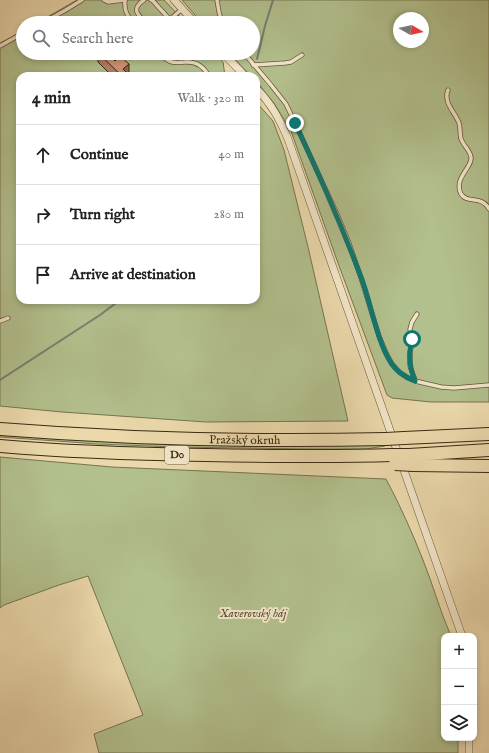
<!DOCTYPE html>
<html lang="en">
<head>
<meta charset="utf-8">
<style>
	:root { --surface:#fff; --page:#f6f6f6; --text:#222; --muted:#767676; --line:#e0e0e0 }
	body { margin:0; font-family:"IM FELL English",serif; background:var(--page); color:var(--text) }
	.controls { position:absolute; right:12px; bottom:12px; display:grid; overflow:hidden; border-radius:8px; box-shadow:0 2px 6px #0003 }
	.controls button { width:36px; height:36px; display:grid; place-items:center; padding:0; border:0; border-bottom:1px solid var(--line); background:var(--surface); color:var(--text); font:20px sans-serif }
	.compass { position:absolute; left:393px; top:12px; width:36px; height:36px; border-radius:50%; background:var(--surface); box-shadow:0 2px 6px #0003; rotate:99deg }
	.stop { position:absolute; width:12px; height:12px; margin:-9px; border:3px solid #0f766e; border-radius:50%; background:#fff }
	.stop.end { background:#0f766e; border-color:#fff; box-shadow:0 1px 4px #0008 }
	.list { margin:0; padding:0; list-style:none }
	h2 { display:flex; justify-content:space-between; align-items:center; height:52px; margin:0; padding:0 16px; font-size:17px }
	h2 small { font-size:13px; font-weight:400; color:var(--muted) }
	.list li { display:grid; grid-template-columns:26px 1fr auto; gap:12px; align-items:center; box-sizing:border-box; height:60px; padding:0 16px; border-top:1px solid var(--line) }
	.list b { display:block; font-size:15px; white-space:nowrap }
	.list em { font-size:13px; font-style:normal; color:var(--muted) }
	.icon { flex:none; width:22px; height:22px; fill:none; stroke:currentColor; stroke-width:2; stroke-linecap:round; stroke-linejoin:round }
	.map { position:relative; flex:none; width:489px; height:753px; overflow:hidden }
	.search { position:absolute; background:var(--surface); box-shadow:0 2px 6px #0003; left:16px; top:16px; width:244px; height:44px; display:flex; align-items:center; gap:10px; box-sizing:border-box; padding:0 14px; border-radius:22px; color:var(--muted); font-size:15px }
	.panel { position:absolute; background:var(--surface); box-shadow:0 2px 6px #0003; left:16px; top:72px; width:244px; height:232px; border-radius:12px }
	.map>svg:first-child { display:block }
</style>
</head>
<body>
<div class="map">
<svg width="489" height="753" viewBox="0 0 489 753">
	<rect width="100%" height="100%" fill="#ebd9ac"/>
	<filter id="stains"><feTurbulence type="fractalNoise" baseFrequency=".005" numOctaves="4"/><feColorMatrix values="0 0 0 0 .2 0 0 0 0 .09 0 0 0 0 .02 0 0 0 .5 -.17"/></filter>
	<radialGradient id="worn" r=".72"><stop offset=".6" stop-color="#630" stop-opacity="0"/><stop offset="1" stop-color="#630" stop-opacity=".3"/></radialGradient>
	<g fill="#b2c08d" stroke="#767450" fill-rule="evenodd">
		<path d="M77,0H164L186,23H37Z"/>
		<path d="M182,0H489V402H431L392,398L387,395L338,263L291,131L274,103L256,81V76H251L229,53H253V23H202ZM399,18H423V42H399Z"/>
		<path d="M23,31V53H215L223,62L225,76H20V300H256V102L273,121L284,150L308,247L348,421L206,422L62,412L0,406V43Z"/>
		<path d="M0,434L384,444L385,446L366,449H311L175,447L98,444L0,437Z"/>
		<path d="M0,457L112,467L386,479C400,505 412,532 423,560C433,585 440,611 451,636H444V738H458V753H99L94,734L143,715L88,576L59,585L4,605L0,608Z"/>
	</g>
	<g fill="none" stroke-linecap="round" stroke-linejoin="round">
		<g stroke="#777e75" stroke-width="2">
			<path d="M257,59L265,26L273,0"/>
			<path d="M252,76L253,74"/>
			<path d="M0,380L100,315L120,300"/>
		</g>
		<defs>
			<g id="lane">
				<path d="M104,0L108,2L125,0"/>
				<path d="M125,0C124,10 127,16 133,23"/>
				<path d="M144,0C131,9 137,14 146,23"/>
				<path d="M151,0L153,1L173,23"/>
				<path d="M217,0L219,12L222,23"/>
				<path d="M42,23L64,11L82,0"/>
				<path d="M166,23L182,9"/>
				<path d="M0,46L23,33"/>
				<path d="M159,53C163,57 167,61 172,62C177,63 181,62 185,62C196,61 204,67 209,76"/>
				<path d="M175,53H179"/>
				<path d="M244,53L271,85L286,104L295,123L336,212L349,243L362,281L379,336L386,353L392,364L399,372L406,377L415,381L441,387L454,388L489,385"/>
				<path d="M253,65L285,63L291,62L302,55"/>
				<path d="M448,90C443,103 455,112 459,123C461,129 459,136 462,141C465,147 470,151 471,157C473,167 453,178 461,194C467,204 482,195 489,209"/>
				<path d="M0,321L8,318"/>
				<path d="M415,380L410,366V352L412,344L410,329L412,322L417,314"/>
			</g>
			<g id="street">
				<path d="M174,0L195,23"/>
				<path d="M223,53L245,76"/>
				<path d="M256,88C272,105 279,118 288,139L462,636"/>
				<path d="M469,738V753"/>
			</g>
			<g id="highway">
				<path id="s1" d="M0,429C128,439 257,442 386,439"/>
				<path d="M404,438L489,434"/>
				<path d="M0,446C69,452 137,454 206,455C268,456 330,457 392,455"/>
				<path d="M409,455L489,450"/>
				<path d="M413,465L489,466"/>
			</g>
		</defs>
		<use href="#lane" stroke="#66553a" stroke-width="5"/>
		<use href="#street" stroke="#66553a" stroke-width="8"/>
		<use href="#highway" stroke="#3a2914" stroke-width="14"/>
		<use href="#lane" stroke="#f2e6c9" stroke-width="3.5"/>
		<use href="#street" stroke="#f2e6c9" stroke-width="7"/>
		<use href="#highway" stroke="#ebd9ac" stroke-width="12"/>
		<defs>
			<g id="highway-bridge">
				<path d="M386,439L404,438"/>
				<path d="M392,455H409"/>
				<path d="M395,464L413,465"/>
			</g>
		</defs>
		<use href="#highway-bridge" stroke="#3a2914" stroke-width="14" stroke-linecap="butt"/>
		<use href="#highway-bridge" stroke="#ebd9ac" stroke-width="12"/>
	</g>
	<path fill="#b38065" stroke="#3a2914" d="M98,53L115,61L129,73L128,74L130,76H112L98,62Z"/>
	<path fill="#926852" stroke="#3a2914" d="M129,64V73L126,76L123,69Z"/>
	<path fill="#d09575" stroke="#3a2914" d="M98,53H107L115,61L120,56L129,64L123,69L130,76H122Z"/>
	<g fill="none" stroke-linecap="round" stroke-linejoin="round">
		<path stroke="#0f766e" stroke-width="5" d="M295,123C319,174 341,224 361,277C371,303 376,339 391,363C397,372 405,377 415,381C411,371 409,362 410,352C410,347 412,343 412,339"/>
	</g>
	<g text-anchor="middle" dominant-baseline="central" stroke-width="4" stroke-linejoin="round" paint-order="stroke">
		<rect fill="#f2e6c9" stroke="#71624a" stroke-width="1" x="165" y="446" width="24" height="18" rx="3"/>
		<g font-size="11" font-weight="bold" fill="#3a2914">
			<text x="177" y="455">D0</text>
		</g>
		<g font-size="12" fill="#3a2914" stroke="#f2e6c9">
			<text stroke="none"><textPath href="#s1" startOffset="245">Pražský okruh</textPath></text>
		</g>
		<g font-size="12" font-style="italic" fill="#584f32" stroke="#f2e6c9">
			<text x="253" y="613">Xaverovský háj</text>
		</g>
	</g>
	<rect width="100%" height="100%" filter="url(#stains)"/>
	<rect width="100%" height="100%" fill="url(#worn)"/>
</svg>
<div class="controls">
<button>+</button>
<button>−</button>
<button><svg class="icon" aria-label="layers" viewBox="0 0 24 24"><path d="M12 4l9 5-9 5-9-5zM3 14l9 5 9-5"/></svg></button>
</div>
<svg class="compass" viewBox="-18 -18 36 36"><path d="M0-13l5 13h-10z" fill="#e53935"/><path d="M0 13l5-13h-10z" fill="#767676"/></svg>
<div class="stop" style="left:412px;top:339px"></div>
<div class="stop end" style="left:295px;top:123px"></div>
<div class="search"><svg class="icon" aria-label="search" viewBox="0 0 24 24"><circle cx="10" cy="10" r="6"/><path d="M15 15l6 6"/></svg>Search here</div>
<section class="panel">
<h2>4 min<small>Walk · 320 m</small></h2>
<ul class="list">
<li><svg class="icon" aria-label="ahead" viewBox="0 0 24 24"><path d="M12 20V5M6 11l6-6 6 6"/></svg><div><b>Continue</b></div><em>40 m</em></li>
<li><svg class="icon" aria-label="right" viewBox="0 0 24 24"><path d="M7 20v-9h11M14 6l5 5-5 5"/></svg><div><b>Turn right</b></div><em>280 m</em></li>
<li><svg class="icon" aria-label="arrive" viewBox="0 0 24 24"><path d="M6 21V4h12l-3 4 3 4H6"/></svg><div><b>Arrive at destination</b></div></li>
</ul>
</section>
</div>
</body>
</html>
